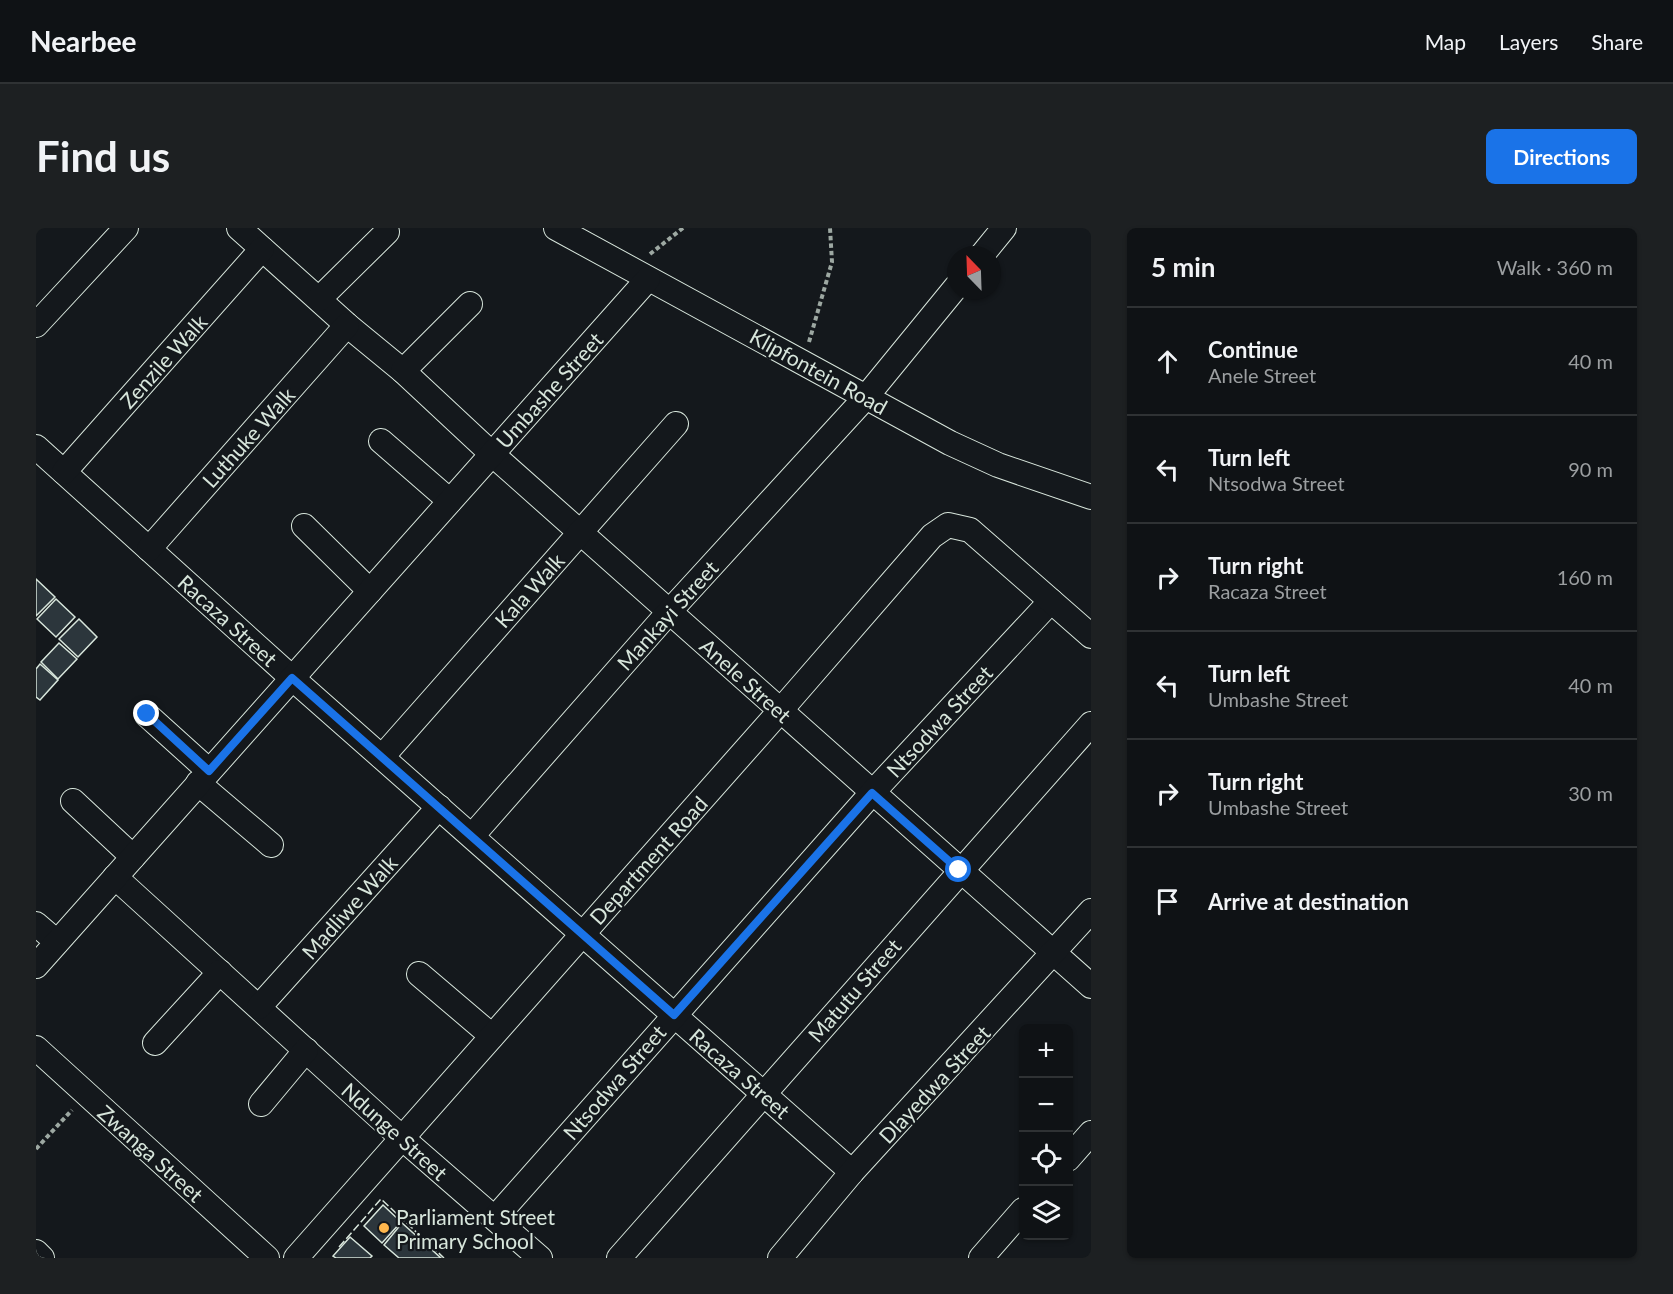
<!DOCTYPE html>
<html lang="en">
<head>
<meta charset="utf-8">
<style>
	:root { --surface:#0f1215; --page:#1d2022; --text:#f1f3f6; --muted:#9b9ea0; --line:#2f3234; --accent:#1a73e8 }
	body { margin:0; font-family:Lato,sans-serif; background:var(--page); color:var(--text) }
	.controls { position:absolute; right:18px; bottom:18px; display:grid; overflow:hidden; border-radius:9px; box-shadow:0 2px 4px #0004 }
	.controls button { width:54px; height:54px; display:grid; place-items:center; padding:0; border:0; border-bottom:2px solid var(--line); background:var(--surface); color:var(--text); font:30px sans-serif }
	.compass { position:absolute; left:911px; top:18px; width:54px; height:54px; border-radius:50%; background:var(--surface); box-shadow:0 2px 4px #0004; rotate:337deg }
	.stop { position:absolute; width:18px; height:18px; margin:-14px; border:4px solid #1a73e8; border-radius:50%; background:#fff }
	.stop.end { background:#1a73e8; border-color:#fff; box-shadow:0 2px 6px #0008 }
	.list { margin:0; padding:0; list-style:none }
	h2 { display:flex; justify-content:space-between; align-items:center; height:78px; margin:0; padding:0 24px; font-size:26px }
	h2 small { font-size:20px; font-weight:400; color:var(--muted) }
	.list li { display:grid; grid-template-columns:39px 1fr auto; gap:18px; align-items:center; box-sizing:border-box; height:108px; padding:0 24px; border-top:2px solid var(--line) }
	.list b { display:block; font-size:22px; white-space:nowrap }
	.list p { margin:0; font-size:20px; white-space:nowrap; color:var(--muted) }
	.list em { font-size:20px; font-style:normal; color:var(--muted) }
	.icon { flex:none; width:33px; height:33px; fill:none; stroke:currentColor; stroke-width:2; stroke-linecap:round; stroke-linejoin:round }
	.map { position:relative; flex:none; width:1055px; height:1030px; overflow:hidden; border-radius:9px }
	header { display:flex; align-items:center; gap:36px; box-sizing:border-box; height:84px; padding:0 30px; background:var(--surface); border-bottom:2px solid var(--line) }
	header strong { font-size:28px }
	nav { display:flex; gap:33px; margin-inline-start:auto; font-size:21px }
	.intro { display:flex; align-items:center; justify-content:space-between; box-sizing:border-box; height:144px; padding:0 36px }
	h1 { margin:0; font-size:42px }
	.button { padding:15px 27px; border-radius:9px; background:var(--accent); color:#fff; font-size:21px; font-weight:700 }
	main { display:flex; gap:36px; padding:0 36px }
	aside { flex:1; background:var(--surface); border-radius:9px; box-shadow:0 2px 4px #0004 }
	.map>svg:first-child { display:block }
</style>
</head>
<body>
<header>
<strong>Nearbee</strong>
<nav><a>Map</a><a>Layers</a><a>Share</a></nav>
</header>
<div class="intro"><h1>Find us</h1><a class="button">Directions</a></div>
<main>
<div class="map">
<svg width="1055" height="1030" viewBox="0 0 1055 1030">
	<rect width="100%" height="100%" fill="#14181c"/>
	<g fill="#2c363c" stroke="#d8e6dc" stroke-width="1.5">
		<path d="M0,351L19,369L0,388Z"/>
		<path d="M20,371L39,389L20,409L1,391Z"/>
		<path d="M43,391L61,409L42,429L23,411Z"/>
		<path d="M23,415L41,431L22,451L5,434Z"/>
		<path d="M4,436L22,452L4,472L0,469V441Z"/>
		<path d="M347,977L365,994L346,1015L328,998Z"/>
		<path d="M366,995L405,1030H363L348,1017Z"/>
		<path d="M314,1009L336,1028L334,1030H300L297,1028Z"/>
	</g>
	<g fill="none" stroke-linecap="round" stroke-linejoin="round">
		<defs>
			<g id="minor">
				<path d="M203,0L311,97L367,143L456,226L1055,758"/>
				<path d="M520,0L914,215L962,237L1055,269"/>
				<path d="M946,27L968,0"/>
				<path d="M283,71L351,4"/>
				<path d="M0,97L90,0"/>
				<path d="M367,143L434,76"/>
				<path d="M345,213L414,273"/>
				<path d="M0,219L256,450L816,944"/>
				<path d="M28,244L226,21"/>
				<path d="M268,298L334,363"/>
				<path d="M113,321L311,97"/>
				<path d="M111,487L173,543"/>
				<path d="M346,529L640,196"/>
				<path d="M162,555L235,617"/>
				<path d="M37,573L97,629"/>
				<path d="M436,608L633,384L830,169L920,59"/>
				<path d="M79,649L366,910L504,1030"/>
				<path d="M0,696L21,714"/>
				<path d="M0,738L612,51"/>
				<path d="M383,746L456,808"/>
				<path d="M223,779L403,579"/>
				<path d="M119,815L184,744"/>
				<path d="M0,820L231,1030"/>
				<path d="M225,876L270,822"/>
				<path d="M1032,931L1055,905"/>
				<path d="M459,990L836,565L1015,373"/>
				<path d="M0,1024L6,1030"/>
				<path d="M260,1030L744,483L896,308L912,297L934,302L1055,408"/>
				<path d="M583,1030L1055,496"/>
				<path d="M744,1030L816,944L1055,683"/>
				<path d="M945,1030L987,982"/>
			</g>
		</defs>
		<use href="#minor" stroke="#d8e6dc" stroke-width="26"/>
		<g stroke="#9da8a2" stroke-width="4" stroke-dasharray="4.5 3" stroke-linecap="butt">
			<path d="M614,26L647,0"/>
			<path d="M773,114L796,34L794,0"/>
			<path d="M0,921L36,882"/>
		</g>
		<use href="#minor" stroke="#14181c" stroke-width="24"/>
		<path stroke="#d8e6dc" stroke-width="1.5" stroke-dasharray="8 3" stroke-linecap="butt" d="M303,1019L345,971L408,1030"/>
	</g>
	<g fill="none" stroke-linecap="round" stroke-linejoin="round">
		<path stroke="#1a73e8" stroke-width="8" d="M111,486L173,543L256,450L638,787L836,565L923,642"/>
	</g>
	<circle fill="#ffb74d" stroke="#14181c" stroke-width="2" cx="348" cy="1000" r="6"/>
	<g text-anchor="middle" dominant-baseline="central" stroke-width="4.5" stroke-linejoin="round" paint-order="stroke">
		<g font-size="21" fill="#d8e6dc" stroke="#14181c">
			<text transform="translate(127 133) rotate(-48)">Zenzile Walk</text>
			<text transform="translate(783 143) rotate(29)">Klipfontein Road</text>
			<text transform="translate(513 162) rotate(-48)">Umbashe Street</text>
			<text transform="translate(212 209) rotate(-48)">Luthuke Walk</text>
			<text transform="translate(493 362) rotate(-48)">Kala Walk</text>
			<text transform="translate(631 387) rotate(-48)">Mankayi Street</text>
			<text transform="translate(192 392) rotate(42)">Racaza Street</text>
			<text transform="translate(710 452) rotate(42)">Anele Street</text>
			<text transform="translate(903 493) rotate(-47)">Ntsodwa Street</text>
			<text transform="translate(612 632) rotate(-48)">Department Road</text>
			<text transform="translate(313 679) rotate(-48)">Madliwe Walk</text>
			<text transform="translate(818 762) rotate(-49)">Matutu Street</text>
			<text transform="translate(704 845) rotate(41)">Racaza Street</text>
			<text transform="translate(578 854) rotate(-49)">Ntsodwa Street</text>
			<text transform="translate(898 856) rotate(-47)">Dlayedwa Street</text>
			<text transform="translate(359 903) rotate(42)">Ndunge Street</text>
			<text transform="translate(115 925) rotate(42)">Zwanga Street</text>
		</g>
		<g font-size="21" fill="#d8e6dc" stroke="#14181c" text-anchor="start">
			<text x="360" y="988">Parliament Street<tspan x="360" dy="24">Primary School</tspan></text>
		</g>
	</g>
</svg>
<div class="controls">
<button>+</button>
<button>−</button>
<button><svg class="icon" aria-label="locate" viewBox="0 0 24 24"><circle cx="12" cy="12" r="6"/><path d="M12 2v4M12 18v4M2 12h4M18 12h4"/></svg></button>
<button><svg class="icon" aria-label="layers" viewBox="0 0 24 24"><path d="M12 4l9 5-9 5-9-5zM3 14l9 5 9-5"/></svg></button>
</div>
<svg class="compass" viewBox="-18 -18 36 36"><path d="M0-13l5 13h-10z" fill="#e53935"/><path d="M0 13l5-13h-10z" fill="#9b9ea0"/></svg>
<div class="stop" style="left:923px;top:642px"></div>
<div class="stop end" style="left:111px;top:486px"></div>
</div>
<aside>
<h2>5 min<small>Walk · 360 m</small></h2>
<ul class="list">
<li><svg class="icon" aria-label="ahead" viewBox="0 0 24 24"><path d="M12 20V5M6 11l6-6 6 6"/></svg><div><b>Continue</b><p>Anele Street</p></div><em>40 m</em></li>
<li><svg class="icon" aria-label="left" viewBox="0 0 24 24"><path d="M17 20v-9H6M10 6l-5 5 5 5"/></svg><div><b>Turn left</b><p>Ntsodwa Street</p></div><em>90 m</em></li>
<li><svg class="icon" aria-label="right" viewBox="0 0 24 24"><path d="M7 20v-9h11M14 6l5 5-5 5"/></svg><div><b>Turn right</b><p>Racaza Street</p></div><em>160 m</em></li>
<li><svg class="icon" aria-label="left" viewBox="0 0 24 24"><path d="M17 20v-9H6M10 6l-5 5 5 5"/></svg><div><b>Turn left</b><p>Umbashe Street</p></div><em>40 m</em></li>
<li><svg class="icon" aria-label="right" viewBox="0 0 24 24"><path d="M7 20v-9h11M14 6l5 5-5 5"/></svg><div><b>Turn right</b><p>Umbashe Street</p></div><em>30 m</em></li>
<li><svg class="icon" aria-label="arrive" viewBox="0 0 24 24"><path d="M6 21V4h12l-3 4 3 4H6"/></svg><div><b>Arrive at destination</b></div></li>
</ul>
</aside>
</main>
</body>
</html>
